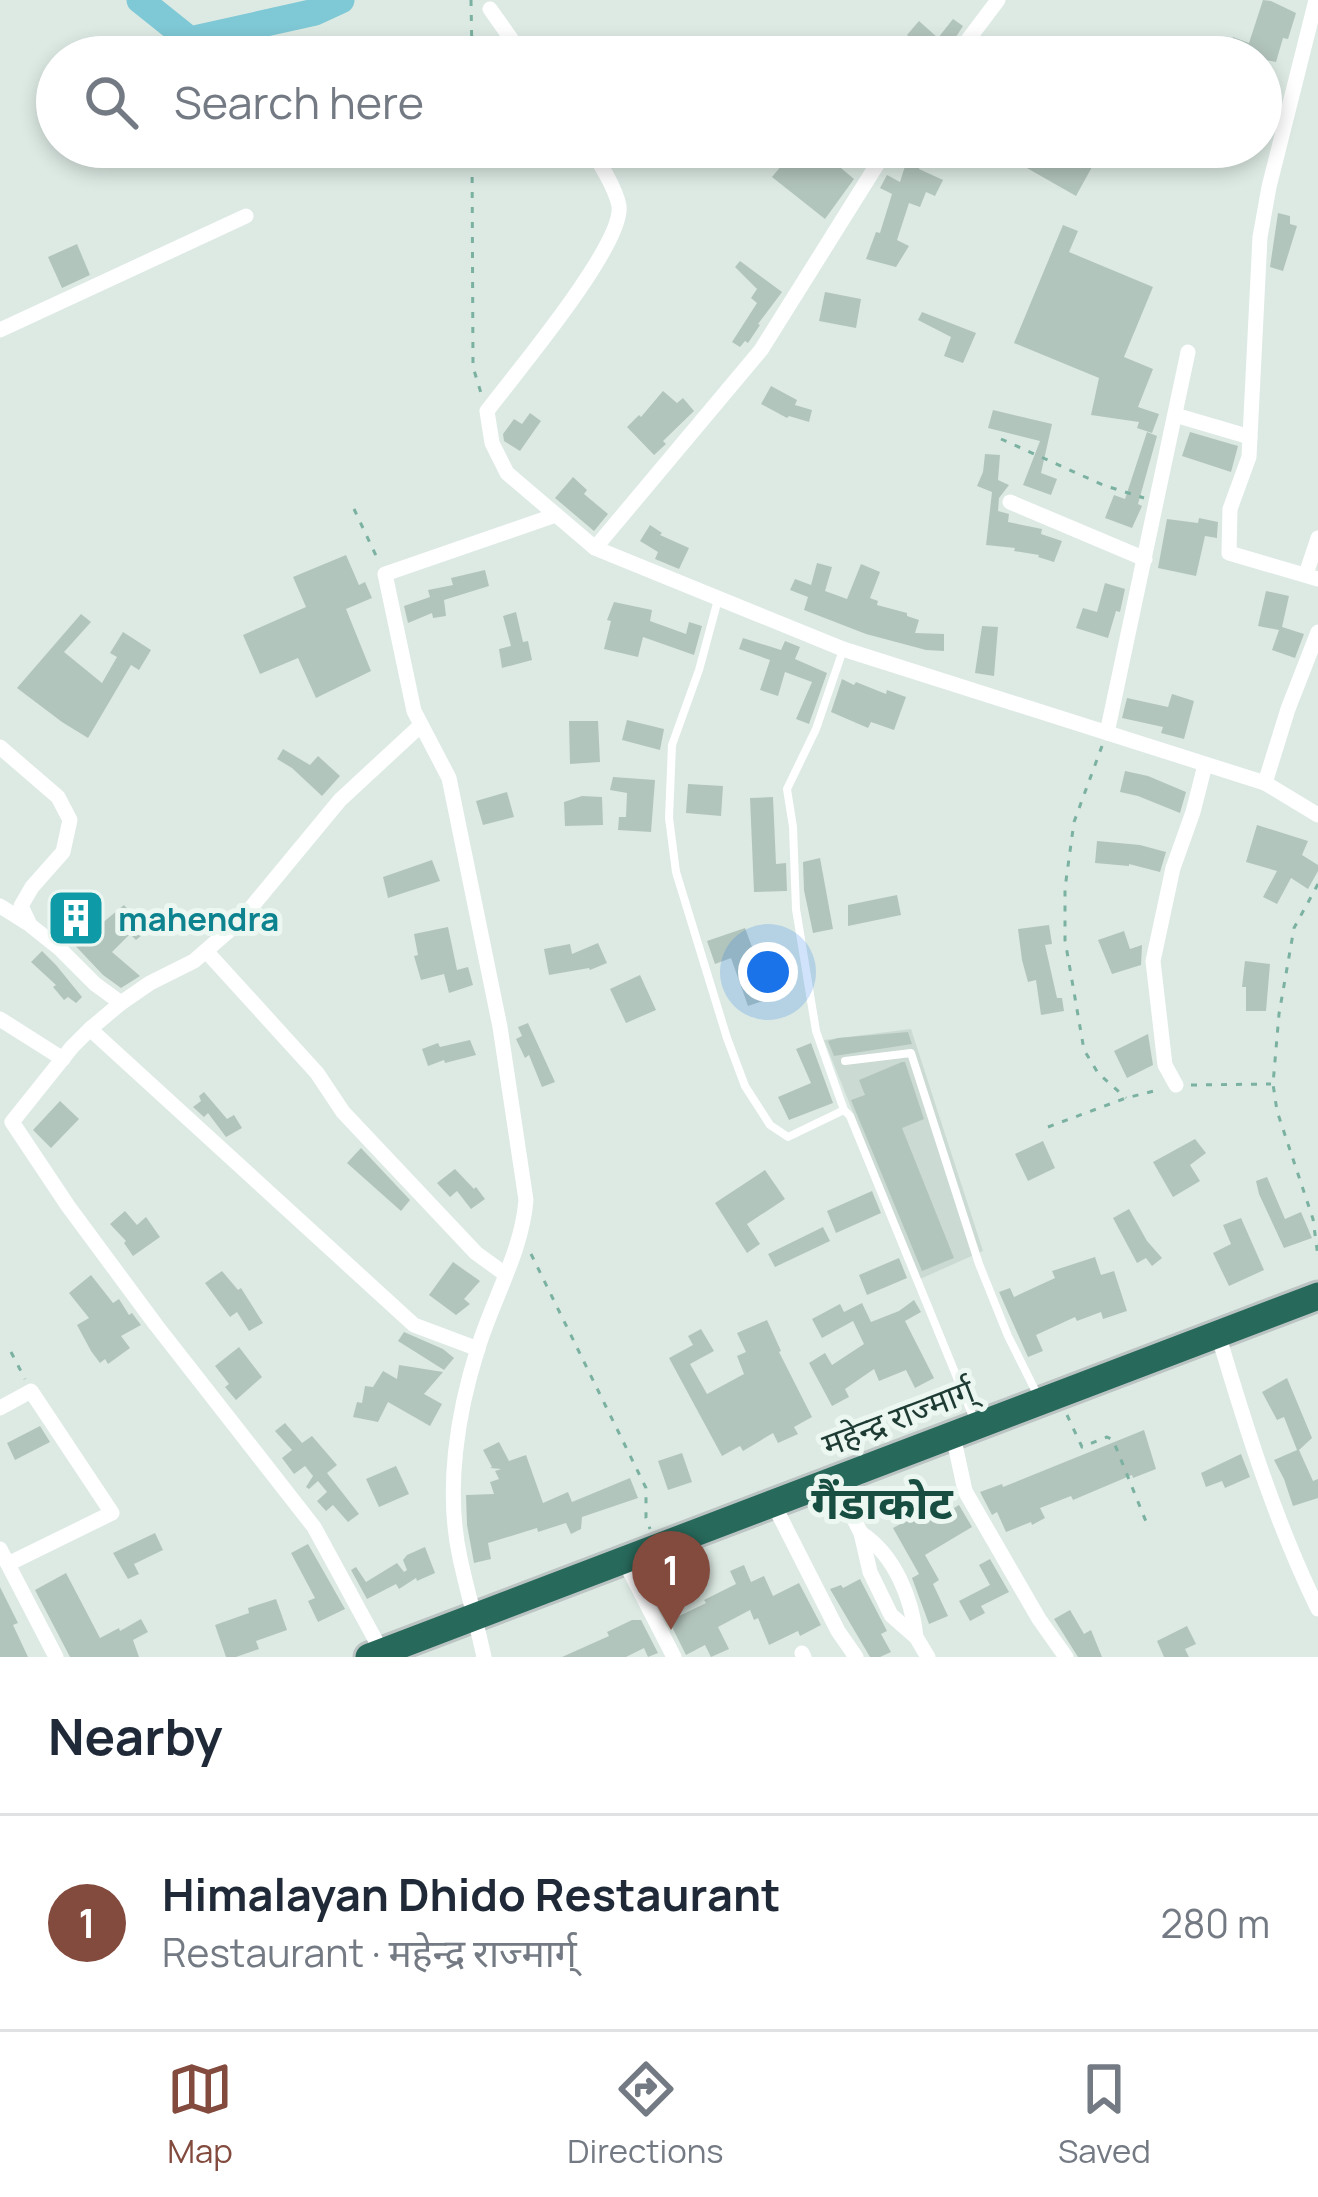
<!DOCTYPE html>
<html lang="en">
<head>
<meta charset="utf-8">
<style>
	:root { --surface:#fff; --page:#f2f2f3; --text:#1f2937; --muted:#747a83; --line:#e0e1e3; --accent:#834a3e }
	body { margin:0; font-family:Manrope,"Noto Sans Devanagari",sans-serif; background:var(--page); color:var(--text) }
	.you { position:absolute; left:768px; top:972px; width:42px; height:42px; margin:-30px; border:9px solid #fff; border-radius:50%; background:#1a73e8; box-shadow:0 0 0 18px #1a73e833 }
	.badge { display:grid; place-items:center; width:78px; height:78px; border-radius:50%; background:var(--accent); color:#fff; font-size:39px; font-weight:700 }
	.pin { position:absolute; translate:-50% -99px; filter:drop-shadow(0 3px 6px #0008) }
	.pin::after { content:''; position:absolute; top:63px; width:42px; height:36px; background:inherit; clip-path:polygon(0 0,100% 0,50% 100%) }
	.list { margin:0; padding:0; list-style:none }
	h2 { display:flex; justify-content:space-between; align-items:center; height:156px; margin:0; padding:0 48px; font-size:51px }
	h2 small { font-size:39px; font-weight:400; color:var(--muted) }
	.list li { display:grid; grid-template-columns:78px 1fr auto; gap:36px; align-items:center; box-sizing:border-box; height:216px; padding:0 48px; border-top:3px solid var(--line) }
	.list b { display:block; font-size:45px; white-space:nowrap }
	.list p { margin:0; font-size:39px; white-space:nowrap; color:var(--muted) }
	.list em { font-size:39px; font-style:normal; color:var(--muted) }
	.icon { flex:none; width:66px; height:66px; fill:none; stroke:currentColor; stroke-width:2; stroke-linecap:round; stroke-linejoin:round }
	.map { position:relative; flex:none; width:1318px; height:1657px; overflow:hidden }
	.search { position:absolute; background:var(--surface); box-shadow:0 6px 18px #0003; left:36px; right:36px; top:36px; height:132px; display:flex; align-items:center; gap:30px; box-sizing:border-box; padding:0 42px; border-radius:66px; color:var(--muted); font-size:45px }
	.sheet { height:372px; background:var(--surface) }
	nav { display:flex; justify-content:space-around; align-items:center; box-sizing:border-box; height:168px; border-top:3px solid var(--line); background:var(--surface); font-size:33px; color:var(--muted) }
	nav a { display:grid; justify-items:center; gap:6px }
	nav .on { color:var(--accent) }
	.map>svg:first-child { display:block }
</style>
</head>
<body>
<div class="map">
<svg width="1318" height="1657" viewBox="0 0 1318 1657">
	<rect width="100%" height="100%" fill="#ddeae4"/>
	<path fill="#cbdad3" d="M911,1029L983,1251L920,1279L824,1040Z"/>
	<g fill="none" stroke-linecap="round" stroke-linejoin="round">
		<path stroke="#7fc8d5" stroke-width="27" d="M140,0L190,40L315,12L341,0"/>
	</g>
	<g fill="#b2c5bd">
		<path d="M1263,0L1271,1L1296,13L1288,39L1283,38L1276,62L1228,52L1233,37L1249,43Z"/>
		<path d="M953,19L963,26L943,57H915L923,50L907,35L919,21L938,38Z"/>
		<path d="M797,147H816L854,179L825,219L772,177Z"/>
		<path d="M911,147H926L919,169L943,180L935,196L926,192L920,207L909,203L897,240L909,246L896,267L866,259L876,232L880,233L892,194L880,188L887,175L900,182Z"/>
		<path d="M1011,147H1082L1098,156L1076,196L1006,156Z"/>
		<path d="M1278,213L1290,216V224L1297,226L1283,271L1270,267Z"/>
		<path d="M1063,225L1078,231L1069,252L1153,287L1124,357L1153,369L1138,407L1159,414L1152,433L1137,428L1139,422L1091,415L1099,378L1014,343Z"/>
		<path d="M77,244L90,275L62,288L48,257Z"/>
		<path d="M740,261L782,292L758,324L760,325L748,343L745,341L740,347L732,342L757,303L751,298L757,289L735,267Z"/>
		<path d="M825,292L861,299L856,328L819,321Z"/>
		<path d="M922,312L976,333L963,363L944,356L951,337L918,320Z"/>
		<path d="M771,386L797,400L795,405L812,410L809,422L789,416L787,418L761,404Z"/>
		<path d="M663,391L677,403L683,398L694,411L663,441L666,444L654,455L627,427L639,415L641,417Z"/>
		<path d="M993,410L1052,424L1041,473L1057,479L1051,495L1023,485L1040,441L988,428Z"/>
		<path d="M530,413L541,421L520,451L504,441L503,434L514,419L522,424Z"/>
		<path d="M1147,432L1157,436L1138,504L1142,506L1132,528L1105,518L1114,495L1125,499Z"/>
		<path d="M1190,432L1238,446L1231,472L1182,456Z"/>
		<path d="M985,454L1000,455L998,480L1009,485L999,498L998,511L1009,514L1008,522L1042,529L1041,534L1062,541L1054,562L1038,557L1039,555L1014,551L1015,548L986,545L992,492L977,486L983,472Z"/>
		<path d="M573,477L587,490L584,494L608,514L594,531L555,498Z"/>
		<path d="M1199,518L1218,522L1217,535V538L1205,536L1196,576L1158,568L1167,519L1198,523Z"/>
		<path d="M650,525L662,533L660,535L689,548L679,569L655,559L658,552L640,541Z"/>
		<path d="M346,555L359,585L365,582L372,598L346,609L371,671L316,698L298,658L260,674L243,635L306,607L293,577Z"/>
		<path d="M817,563L832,567L825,591L847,599L861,564L880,572L870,598L878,601L877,605L907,613V616L919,620L915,633L944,634V651L926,650L866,634L804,610L808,597L790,590L795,579L811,585Z"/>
		<path d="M485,570L489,586L444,600L446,616L433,618L432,613L408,623L404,606L430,597L428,590L453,585L451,578Z"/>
		<path d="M1105,583L1125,589L1120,612L1116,611L1108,638L1076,628L1083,608L1097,612Z"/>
		<path d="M1266,591L1289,596L1282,627L1304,634L1295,658L1272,650L1279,630L1258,626Z"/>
		<path d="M614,602L652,610L650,621L686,634L689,622L702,626L694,655L643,637L638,657L604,649L611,621L607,620Z"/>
		<path d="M516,612L523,642L528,641L532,660L502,668L499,649L511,646L503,616Z"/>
		<path d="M81,614L91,622L64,652L102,683L117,657L110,653L123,632L151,650L139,670L131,665L88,738L62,722L17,688Z"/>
		<path d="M982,626L998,627L994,676L975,673Z"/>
		<path d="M743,638L781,650L785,641L800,647L795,659L827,673L809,724L796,719L812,682L785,672L778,696L760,690L770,660L739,649Z"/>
		<path d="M842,679L854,685L856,682L886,694L887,690L906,697L894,730L871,722L868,728L831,712Z"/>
		<path d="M1172,694L1194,701L1184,739L1161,733L1163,727L1122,718L1127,698L1168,707Z"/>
		<path d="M627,720L664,729L660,750L622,740Z"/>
		<path d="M569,721H598L600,762L570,764Z"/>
		<path d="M283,749L310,765L318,756L340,776L322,796L292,768L277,759Z"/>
		<path d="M1125,771L1148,776L1186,792L1180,813L1138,796L1120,792Z"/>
		<path d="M613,777L655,780L651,832L618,830L619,817H626L627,793L610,790Z"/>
		<path d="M688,784L723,786L721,816L686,813Z"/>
		<path d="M507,792L514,817L483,825L476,801Z"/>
		<path d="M582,796L602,797L603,825L565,826L564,802Z"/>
		<path d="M773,797L776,864L786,863L787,891L754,892L750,798Z"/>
		<path d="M1257,825L1308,841L1302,855L1318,865V871L1308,889L1291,878L1277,904L1263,897L1277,871L1246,862Z"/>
		<path d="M1097,841L1140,845L1166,852L1160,872L1129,864V866L1095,863Z"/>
		<path d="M820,858L833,929L813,933L804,890L803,862Z"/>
		<path d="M432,860L440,881L388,898L383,877Z"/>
		<path d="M897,895L901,915L848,926V905Z"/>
		<path d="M79,903L101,924L124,905L147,931L136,940L130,934L112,952L140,976L121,988L103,975L69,939L73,935L60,921Z"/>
		<path d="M1049,925L1052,944L1045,945L1057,998H1062L1064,1011L1041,1015L1036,980L1028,982L1022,960L1018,929Z"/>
		<path d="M448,927L457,970L468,967L473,985L449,993L444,974L421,980L414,956L418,955L414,934Z"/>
		<path d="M745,928L771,998L748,1006L731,958L715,964L707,941Z"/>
		<path d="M1124,931L1130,949L1142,945L1141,965L1112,974L1098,940Z"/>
		<path d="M598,943L607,963L590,970L589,968L549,975L544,949L570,944L572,954Z"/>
		<path d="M42,951L56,965L82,997L76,1003L68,997L64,1000L53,987L56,985L31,962Z"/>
		<path d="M1245,961L1270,964L1266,1011H1246V987H1242Z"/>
		<path d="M640,975L656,1010L626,1023L610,989Z"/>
		<path d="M528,1023L555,1082L542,1087L529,1055L525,1058L516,1039L522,1036L518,1027Z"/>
		<path d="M908,1032L912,1044L834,1056L828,1041L838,1038Z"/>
		<path d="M1148,1034L1153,1065L1127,1078L1114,1051Z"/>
		<path d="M470,1040L476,1055L445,1063L444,1060L428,1066L422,1049L438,1043L440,1047Z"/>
		<path d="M811,1043L833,1103L789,1120L778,1097L811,1083L796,1049Z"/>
		<path d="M902,1062H905L924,1119L902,1128L954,1258L922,1271L851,1100L865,1095L859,1080Z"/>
		<path d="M204,1092L227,1119L234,1115L242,1128L226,1137L208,1113L204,1117L193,1107L201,1101L199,1096Z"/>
		<path d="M60,1101L79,1119L51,1148L33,1130Z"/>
		<path d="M1195,1139L1206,1153L1190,1165L1200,1181L1173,1197L1153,1162Z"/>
		<path d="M1043,1141L1055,1168L1028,1181L1015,1154Z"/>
		<path d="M361,1148L410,1200L401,1211L347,1163Z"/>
		<path d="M455,1169L474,1189L476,1187L485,1199L471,1209L457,1191L450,1197L437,1183Z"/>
		<path d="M765,1170L785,1199L747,1224L760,1244L747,1253L715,1203Z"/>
		<path d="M1267,1177L1285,1219L1301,1212L1312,1238L1284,1248L1259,1194L1256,1181Z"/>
		<path d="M872,1191L881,1213L836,1233L827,1211Z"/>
		<path d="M1129,1209L1147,1241L1162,1258L1152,1266L1146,1258L1137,1263L1113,1218Z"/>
		<path d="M125,1211L137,1225L146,1217L160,1237L133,1256L124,1243L126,1241L110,1224Z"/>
		<path d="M1241,1218L1264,1270L1229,1286L1213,1253L1231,1244L1223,1225Z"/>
		<path d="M823,1227L830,1241L775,1267L768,1254Z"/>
		<path d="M1095,1257L1101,1275L1114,1271L1127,1311L1103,1319L1101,1312L1077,1321L1075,1317L1036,1335L1043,1351L1028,1357L999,1292L1010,1288L1014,1297L1055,1278L1052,1271Z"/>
		<path d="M899,1258L907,1278L867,1295L859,1275Z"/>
		<path d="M453,1262L480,1281L464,1299L470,1304L456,1315L429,1295Z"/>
		<path d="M222,1271L238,1290L241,1288L263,1323L249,1331L237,1312L230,1317L205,1283Z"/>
		<path d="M91,1275L113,1303L119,1299L129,1315L132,1313L141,1325L121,1336L130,1348L108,1364L105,1359L100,1363L91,1351L77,1325L89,1318L69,1293Z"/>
		<path d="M914,1300L921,1312L905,1321L934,1378L915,1388L906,1370L879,1381L874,1369L845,1389L849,1397L832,1406L809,1363L825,1353L832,1365L864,1344L853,1321L822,1338L812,1319L840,1304L844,1312L862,1303L871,1322L899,1311Z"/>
		<path d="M767,1320L781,1351L779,1352L812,1417L794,1427L798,1434L778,1443L773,1433L743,1451L740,1446L722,1456L669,1358L693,1345L688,1336L701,1329L714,1351L690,1364L707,1394L744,1374L737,1356L746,1352L737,1333Z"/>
		<path d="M404,1332L443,1349L454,1358L444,1370L398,1341Z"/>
		<path d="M239,1347L262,1377L236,1400L225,1387L229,1384L215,1366Z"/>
		<path d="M399,1365L443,1372L424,1394L442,1404L430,1426L388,1402L378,1422L353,1417L357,1402L362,1403L365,1386L373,1387L383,1371L397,1379Z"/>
		<path d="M1287,1378L1312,1438L1299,1450L1313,1481L1318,1479V1498L1293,1506L1284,1479L1274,1460L1297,1450L1284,1417L1277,1420L1262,1392Z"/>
		<path d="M285,1423L302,1443L312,1436L337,1465L327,1473L359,1514L348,1522L333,1505L326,1511L317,1501L327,1492L318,1481L309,1489L306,1487L313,1476L305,1466L294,1474L282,1458L292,1450L275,1431Z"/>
		<path d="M40,1426L50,1442L15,1460L7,1443Z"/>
		<path d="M1144,1430L1156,1469L1133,1478L1132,1475L1073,1500L1071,1496L1040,1508L1045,1518L1032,1525L1031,1522L1006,1532L997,1512L992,1515L980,1492L1002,1484L1003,1487Z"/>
		<path d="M499,1442L509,1461L526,1455L543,1503L568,1492L572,1502L630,1478L638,1498L582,1517L581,1529L571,1534L566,1523L538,1532L537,1528L488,1543L491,1559L474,1563L467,1525L466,1495L494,1494L490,1482L499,1479L495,1471L501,1469L490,1468L492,1467L483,1450Z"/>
		<path d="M682,1453L692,1482L668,1490L658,1461Z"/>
		<path d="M1241,1454L1250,1477L1225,1488L1222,1481L1206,1487L1201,1473Z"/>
		<path d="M396,1466L409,1494L379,1507L366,1479Z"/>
		<path d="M959,1505L972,1527L925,1555L939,1580L933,1584L948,1616L929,1624L912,1578L919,1574L893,1528L908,1520L909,1523L918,1517L920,1521L947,1507L954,1508Z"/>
		<path d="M155,1533L163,1550L134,1564L139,1574L128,1579L113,1553Z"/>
		<path d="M308,1544L345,1609L318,1622L308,1601L315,1598L291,1553Z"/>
		<path d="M425,1547L435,1573L417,1581L416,1578L399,1589L396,1584L367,1599L351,1570L356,1567L366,1582L397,1563L404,1572L407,1570L403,1560L407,1555Z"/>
		<path d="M990,1559L1009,1592L981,1606L985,1613L970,1621L959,1601L990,1585L979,1565Z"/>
		<path d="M744,1565L751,1582L764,1576L773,1596L799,1583L821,1625L800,1636L798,1631L769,1645L758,1618L754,1620L750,1610L718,1627L729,1649L711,1657L705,1645L686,1655L669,1621L706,1603L704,1600L736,1584L730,1571Z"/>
		<path d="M66,1573L100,1638L119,1628L120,1631L141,1619L148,1632L133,1640L139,1657H70L35,1590Z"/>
		<path d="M860,1579L887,1631L881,1634L891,1652L880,1657H870L830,1589L841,1585L843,1588Z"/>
		<path d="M0,1587L18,1623L13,1625L28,1657H0Z"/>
		<path d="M276,1599L287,1630L256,1641L259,1649L236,1657H226L215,1625L249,1613L248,1608Z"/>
		<path d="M1070,1610L1084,1634L1091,1630L1102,1657H1078L1054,1619Z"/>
		<path d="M632,1620H641L658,1653L648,1657L644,1648L626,1657H562L609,1636L607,1632Z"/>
		<path d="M1187,1626L1196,1644L1185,1649L1189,1657H1164L1157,1641Z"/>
	</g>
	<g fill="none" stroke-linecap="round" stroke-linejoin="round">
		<defs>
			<path id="highway" d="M369,1657L1318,1296"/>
		</defs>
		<use href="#highway" stroke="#bbc4c2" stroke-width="33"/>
		<g stroke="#7ab1a0" stroke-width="3" stroke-dasharray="6 9" stroke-linecap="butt">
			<path d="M471,0L472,57"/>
			<path d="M472,147L473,367L481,393"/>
			<path d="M1001,439L1103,485L1144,498"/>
			<path d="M354,509L379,562"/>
			<path d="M1102,746L1074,822L1065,888V940L1084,1050L1098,1073L1126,1098"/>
			<path d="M1318,884L1294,928L1279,1014L1273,1084L1277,1111L1313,1219L1318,1257"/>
			<path d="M1191,1085L1271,1084"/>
			<path d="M1048,1127L1126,1098L1158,1090"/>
			<path d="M531,1254L646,1488V1518L650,1529"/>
			<path d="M11,1352L25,1379"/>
			<path d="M1067,1415L1082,1447L1107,1437L1113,1440L1149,1529"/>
		</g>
		<g stroke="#fff" stroke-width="8">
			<path d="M719,596L699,670L672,745L669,818L676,872L727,1038L745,1086L770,1125L788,1137L844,1110L850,1116L974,1419"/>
			<path d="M843,650L816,729L787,789L793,827L796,909L816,1031L844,1110"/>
			<path d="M845,1061L911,1053L979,1264L1008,1336L1037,1394"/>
		</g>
		<g stroke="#fff" stroke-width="15">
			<path d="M1316,0L1269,187L1260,237L1249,457L1230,509L1229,553L1318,579"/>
			<path d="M490,9L524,57"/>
			<path d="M955,57L998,0"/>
			<path d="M589,147C599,161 616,189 619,206C624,245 514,375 487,411L492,443L507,473L595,548L843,649L1265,783L1318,815"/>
			<path d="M0,330L246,216"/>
			<path d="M1175,415L1250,437"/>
			<path d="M1010,502L1145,559"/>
			<path d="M595,548L761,350L888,147"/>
			<path d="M1306,574L1318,538"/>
			<path d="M1107,733L1188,352"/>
			<path d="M0,747L58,797L70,820L63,852L32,887L21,906L30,925L60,949L95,984L121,1003"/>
			<path d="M1265,783L1288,709L1318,632"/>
			<path d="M0,906L27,923"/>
			<path d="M206,951L317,1073L343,1112L476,1253L505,1274"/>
			<path d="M0,1019L63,1059"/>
			<path d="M90,1029L414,1325L478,1349"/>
			<path d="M1176,1085L1165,1065L1153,961L1173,868L1193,812L1205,765"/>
			<path d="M1218,1334C1246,1428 1275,1521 1318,1609"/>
			<path d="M0,1408L31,1391L112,1513L8,1564"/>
			<path d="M953,1435L965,1491L1039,1619L1066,1657"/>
			<path d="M834,1480L861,1533L870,1572L891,1615L916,1637L928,1657"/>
			<path d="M773,1503L838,1631L856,1657"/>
			<path d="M861,1533C895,1555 912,1599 916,1637"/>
			<path d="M0,1549L56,1657"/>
			<path d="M624,1560L674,1657"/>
			<path d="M382,1652L314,1527L156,1325L68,1206L12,1122L72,1047L90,1029L121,1003L150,983L194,961L240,921L340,800L421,725"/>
			<path d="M802,1653L804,1657"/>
			<path d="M484,1657C477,1624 467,1591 460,1558C445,1490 457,1414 478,1348C493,1299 522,1251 526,1200L500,1027L449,778L414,711L385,574L556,515"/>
		</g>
		<use href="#highway" stroke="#27695b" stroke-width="27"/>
	</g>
	<defs>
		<symbol id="building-square" viewBox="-11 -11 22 22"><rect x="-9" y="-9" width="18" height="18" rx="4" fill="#0f9aa8" stroke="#edf7f2"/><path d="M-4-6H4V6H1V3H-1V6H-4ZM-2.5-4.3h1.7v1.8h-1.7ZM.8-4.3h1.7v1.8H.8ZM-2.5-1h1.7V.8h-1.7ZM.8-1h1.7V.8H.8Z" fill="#fff"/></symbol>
	</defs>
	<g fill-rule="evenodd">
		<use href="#building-square" x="43" y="885" width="66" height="66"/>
	</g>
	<g text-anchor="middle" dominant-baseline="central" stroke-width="10" stroke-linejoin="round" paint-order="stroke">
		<g font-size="33" font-weight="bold" fill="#0d838f" stroke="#edf7f2" text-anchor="start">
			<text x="118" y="918">mahendra</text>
		</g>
		<g font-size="33" fill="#1d3b33" stroke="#edf7f2">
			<text transform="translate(898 1417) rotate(-21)">महेन्द्र राज्मार्ग्</text>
		</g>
		<g font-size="45" font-weight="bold" fill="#184e41" stroke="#edf7f2">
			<text x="882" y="1502">गैंडाकोट</text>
		</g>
	</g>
</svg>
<div class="you"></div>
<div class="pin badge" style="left:671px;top:1630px">1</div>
<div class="search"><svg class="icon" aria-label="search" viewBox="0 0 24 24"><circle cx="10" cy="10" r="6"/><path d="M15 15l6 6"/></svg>Search here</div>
</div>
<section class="sheet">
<h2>Nearby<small></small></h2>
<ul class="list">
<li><span class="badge">1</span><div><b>Himalayan Dhido Restaurant</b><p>Restaurant · महेन्द्र राज्मार्ग्</p></div><em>280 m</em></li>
</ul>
</section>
<nav>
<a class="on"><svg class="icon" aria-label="map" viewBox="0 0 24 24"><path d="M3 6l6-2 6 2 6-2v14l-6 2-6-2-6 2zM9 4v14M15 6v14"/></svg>Map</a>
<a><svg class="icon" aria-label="directions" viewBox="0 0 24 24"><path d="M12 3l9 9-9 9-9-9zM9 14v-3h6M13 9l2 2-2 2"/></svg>Directions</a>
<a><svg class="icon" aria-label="saved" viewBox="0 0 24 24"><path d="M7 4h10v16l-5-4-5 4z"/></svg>Saved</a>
</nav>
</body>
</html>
